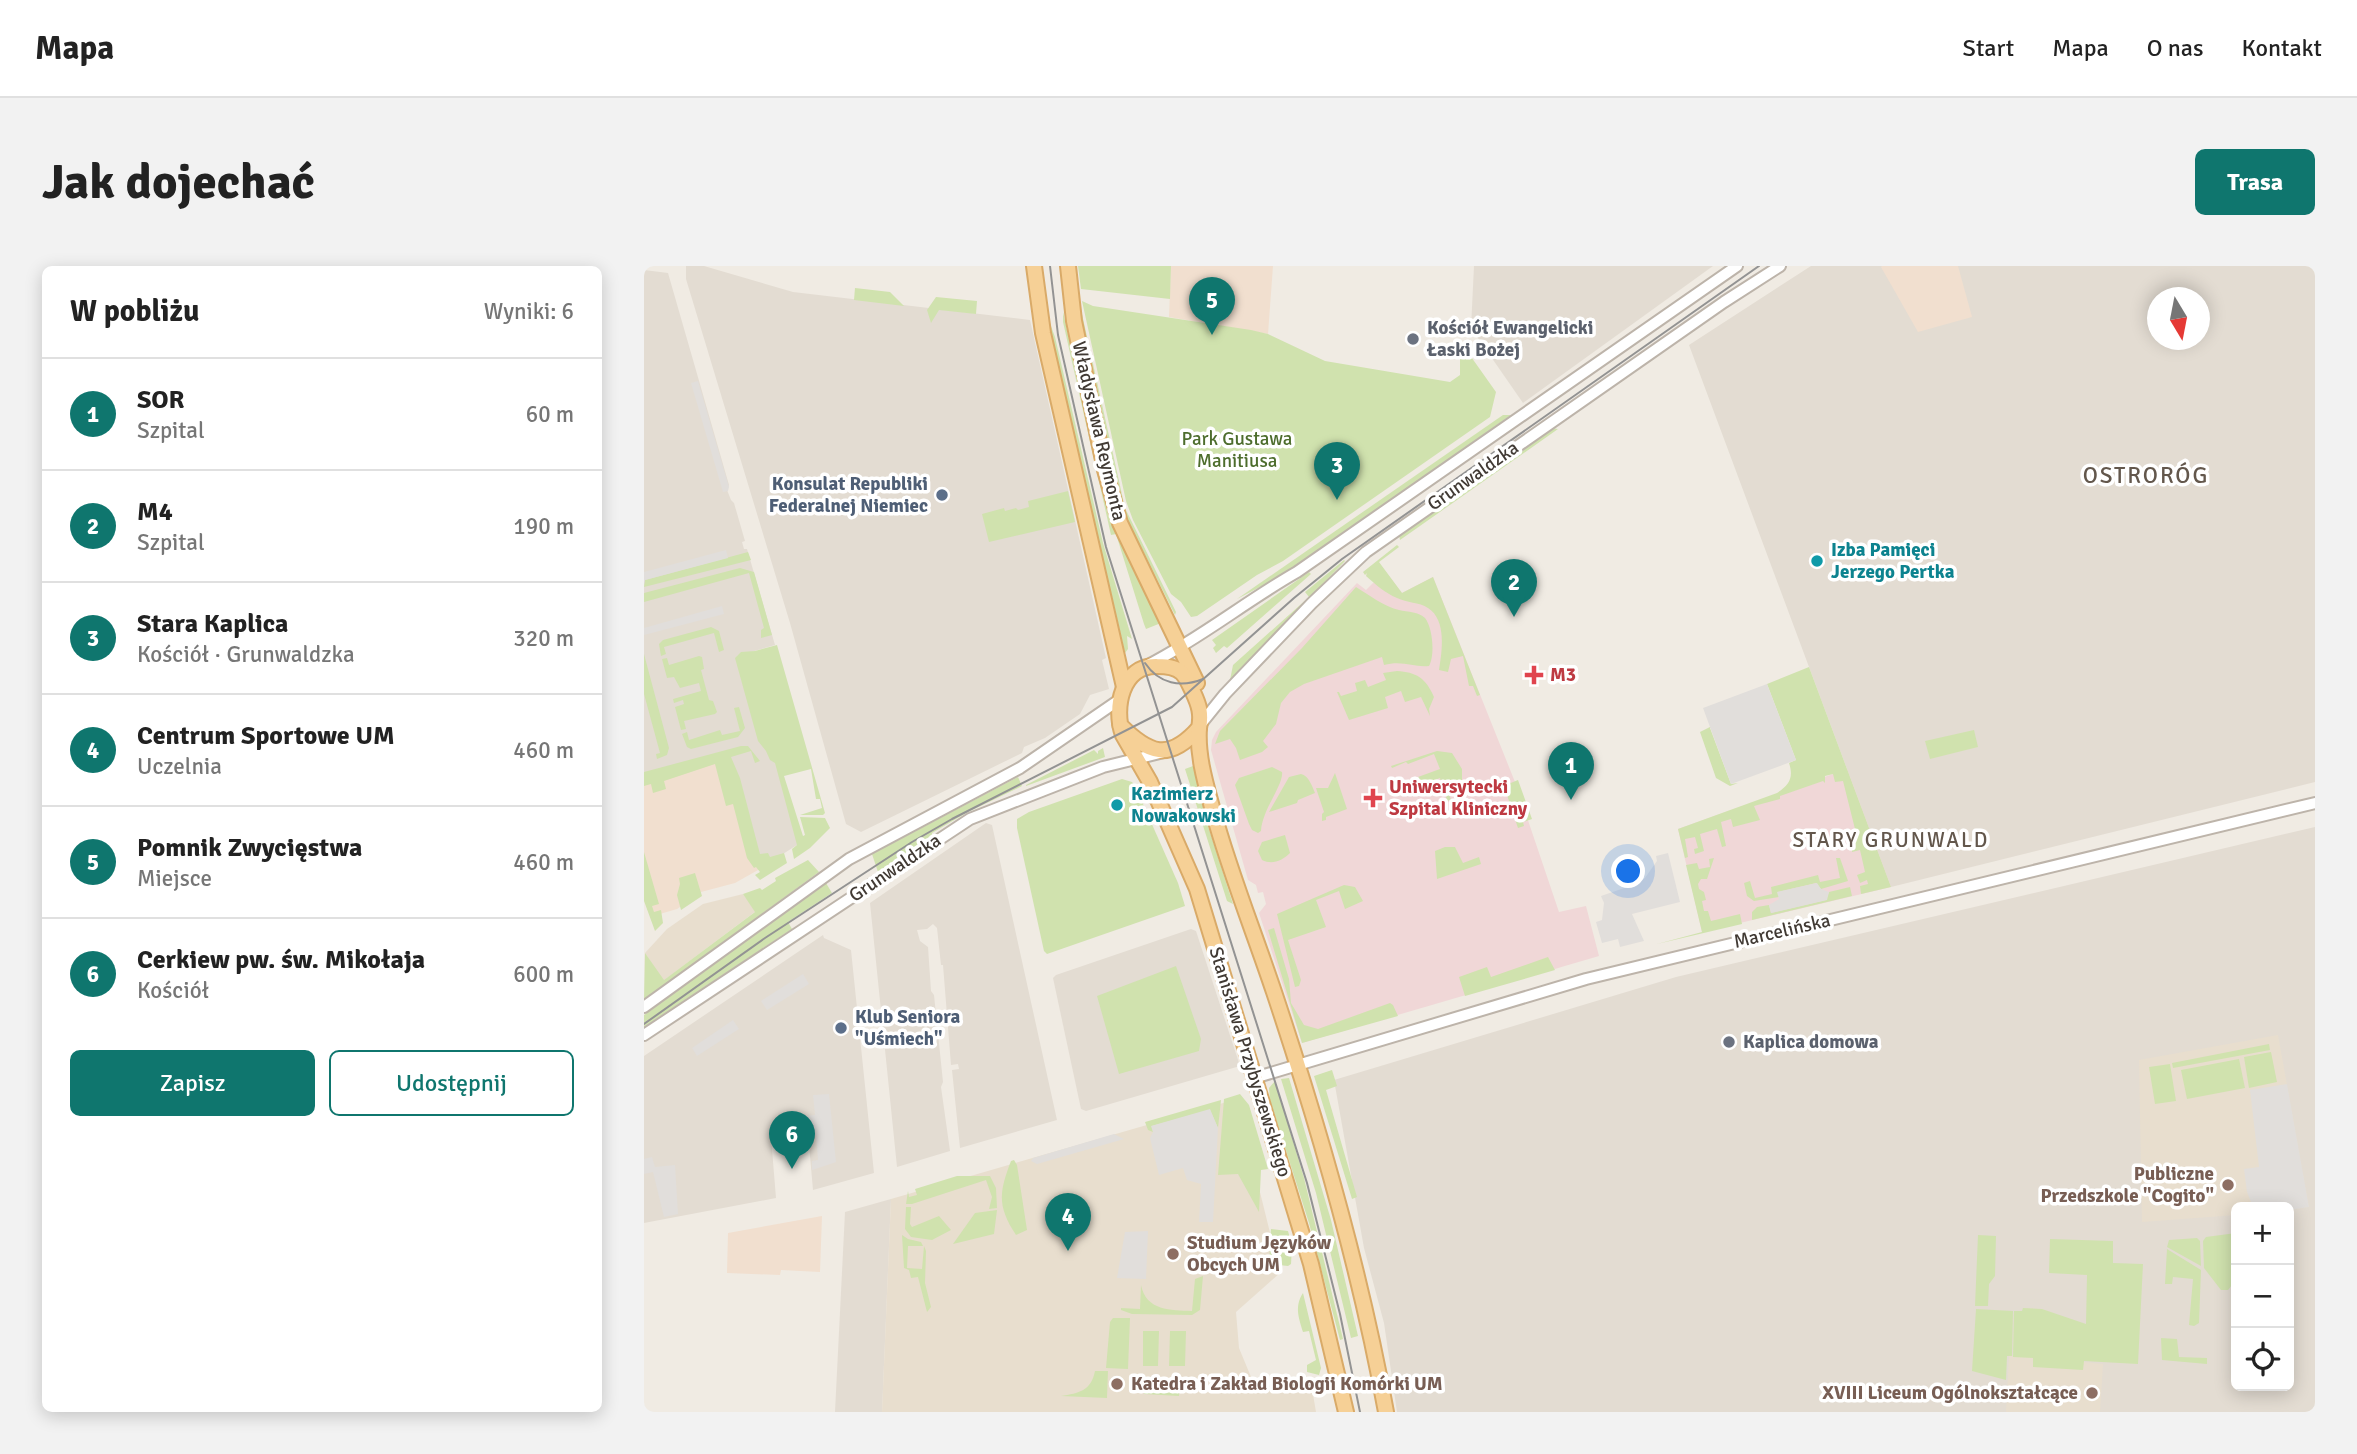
<!DOCTYPE html>
<html lang="pl">
<head>
<meta charset="utf-8">
<style>
	:root { --surface:#fff; --page:#f2f2f2; --text:#222; --muted:#767676; --line:#e0e0e0; --accent:#0f766e }
	body { margin:0; font-family:Signika,sans-serif; background:var(--page); color:var(--text) }
	.controls { position:absolute; right:21px; bottom:21px; display:grid; overflow:hidden; border-radius:10px; box-shadow:0 4px 18px #0003 }
	.controls button { width:63px; height:63px; display:grid; place-items:center; padding:0; border:0; border-bottom:2px solid var(--line); background:var(--surface); color:var(--text); font:35px sans-serif }
	.compass { position:absolute; left:1503px; top:21px; width:63px; height:63px; border-radius:50%; background:var(--surface); box-shadow:0 4px 18px #0003; rotate:170deg }
	.you { position:absolute; left:985px; top:606px; width:24px; height:24px; margin:-18px; border:5px solid #fff; border-radius:50%; background:#1a73e8; box-shadow:0 0 0 10px #1a73e833 }
	.badge { display:grid; place-items:center; width:46px; height:46px; border-radius:50%; background:var(--accent); color:#fff; font-size:23px; font-weight:700 }
	.pin { position:absolute; translate:-50% -58px; filter:drop-shadow(0 2px 4px #0008) }
	.pin::after { content:''; position:absolute; top:37px; width:24px; height:21px; background:inherit; clip-path:polygon(0 0,100% 0,50% 100%) }
	.list { margin:0; padding:0; list-style:none }
	h2 { display:flex; justify-content:space-between; align-items:center; height:91px; margin:0; padding:0 28px; font-size:30px }
	h2 small { font-size:23px; font-weight:400; color:var(--muted) }
	.list li { display:grid; grid-template-columns:46px 1fr auto; gap:21px; align-items:center; box-sizing:border-box; height:112px; padding:0 28px; border-top:2px solid var(--line) }
	.list b { display:block; font-size:26px; white-space:nowrap }
	.list p { margin:0; font-size:23px; white-space:nowrap; color:var(--muted) }
	.list em { font-size:23px; font-style:normal; color:var(--muted) }
	.actions { display:flex; gap:14px; padding:21px 28px }
	.actions a { flex:1; padding:16px 0; border:2px solid var(--accent); border-radius:10px; text-align:center; font-size:24px; color:var(--accent) }
	.actions .main { background:var(--accent); color:#fff }
	.icon { flex:none; width:38px; height:38px; fill:none; stroke:currentColor; stroke-width:2; stroke-linecap:round; stroke-linejoin:round }
	.map { position:relative; flex:none; width:1671px; height:1146px; overflow:hidden; border-radius:10px }
	header { display:flex; align-items:center; gap:42px; box-sizing:border-box; height:98px; padding:0 35px; background:var(--surface); border-bottom:2px solid var(--line) }
	header strong { font-size:33px }
	nav { display:flex; gap:38px; margin-inline-start:auto; font-size:24px }
	.intro { display:flex; align-items:center; justify-content:space-between; box-sizing:border-box; height:168px; padding:0 42px }
	h1 { margin:0; font-size:49px }
	.button { padding:18px 32px; border-radius:10px; background:var(--accent); color:#fff; font-size:24px; font-weight:700 }
	main { display:flex; gap:42px; padding:0 42px }
	aside { flex:1; background:var(--surface); border-radius:10px; box-shadow:0 4px 18px #0003 }
	.map>svg:first-child { display:block }
</style>
</head>
<body>
<header>
<strong>Mapa</strong>
<nav><a>Start</a><a>Mapa</a><a>O nas</a><a>Kontakt</a></nav>
</header>
<div class="intro"><h1>Jak dojechać</h1><a class="button">Trasa</a></div>
<main>
<aside>
<h2>W pobliżu<small>Wyniki: 6</small></h2>
<ul class="list">
<li><span class="badge">1</span><div><b>SOR</b><p>Szpital</p></div><em>60 m</em></li>
<li><span class="badge">2</span><div><b>M4</b><p>Szpital</p></div><em>190 m</em></li>
<li><span class="badge">3</span><div><b>Stara Kaplica</b><p>Kościół · Grunwaldzka</p></div><em>320 m</em></li>
<li><span class="badge">4</span><div><b>Centrum Sportowe UM</b><p>Uczelnia</p></div><em>460 m</em></li>
<li><span class="badge">5</span><div><b>Pomnik Zwycięstwa</b><p>Miejsce</p></div><em>460 m</em></li>
<li><span class="badge">6</span><div><b>Cerkiew pw. św. Mikołaja</b><p>Kościół</p></div><em>600 m</em></li>
</ul>
<div class="actions"><a class="main">Zapisz</a><a>Udostępnij</a></div>
</aside>
<div class="map">
<svg width="1671" height="1146" viewBox="0 0 1671 1146">
	<rect width="100%" height="100%" fill="#f0ebe3"/>
	<g fill="#e3dcd2" fill-rule="evenodd">
		<path d="M42,0H60L149,26L386,54L462,392L458,394L465,423L446,429L436,448L401,472L380,481L378,487L217,566L202,558L146,357L42,13Z"/>
		<path d="M830,0H1069L879,137L827,62Z"/>
		<path d="M1167,0H1671V516L1247,621L1045,79ZM1514,32H1556V74H1514Z"/>
		<path d="M0,4L24,7L85,219L83,224L87,234L90,237L101,275L98,276L100,283H103L131,379L93,390L132,492L156,577L114,604L0,514Z"/>
		<path d="M342,557L348,559L413,854L316,882L308,804L315,803L314,798L307,799L299,699H297L293,662L289,658L283,663L273,664L276,675L284,681L287,725L290,729L299,816L297,821L306,885L253,901L226,637Z"/>
		<path d="M1671,561V1146H753L740,1057L720,982L690,814L1032,711ZM1592,941H1645V1120H1592Z"/>
		<path d="M547,663L552,665L596,800L442,845L437,843L409,712L412,709Z"/>
		<path d="M179,669L180,672L207,684L230,907L169,924L163,856L126,859L132,932L0,957V790Z"/>
		<path d="M247,933L238,1146H191L201,946Z"/>
	</g>
	<g fill="#f1dfcf">
		<path d="M527,0H629L624,68L525,51Z"/>
		<path d="M1238,0H1314L1328,51L1274,66L1237,1Z"/>
		<path d="M78,489L114,604L91,617L57,626L33,643L9,650L0,607V514Z"/>
		<path d="M178,950L176,1006L137,1004L136,1009L83,1007L84,967Z"/>
	</g>
	<g fill="#e8dece">
		<path d="M99,628L112,645L19,715L1,687L23,663L59,638Z"/>
		<path d="M1634,769L1665,941L1645,944V941H1592V949L1498,956L1495,794Z"/>
		<path d="M593,833L636,1007L592,1046L595,1082L612,1123L666,1111L672,1146H238L247,933Z"/>
		<path d="M1379,1042L1398,1043L1442,1059L1440,1096L1459,1098L1456,1146H1362L1365,1090H1369L1370,1045H1378Z"/>
	</g>
	<g fill="#f0d7d7">
		<path d="M734,296L758,327L789,311L871,516L915,646L942,640L955,690L658,777L615,647L622,638L619,626L614,627L612,619L604,614L567,484L568,474L572,466L713,317L722,324L730,316L722,308Z"/>
		<path d="M1203,503L1247,621L1058,666L1034,563Z"/>
	</g>
	<g fill="#d0e2ae">
		<path d="M434,0H527L526,33L437,23Z"/>
		<path d="M211,22L246,26L260,40L210,34Z"/>
		<path d="M292,31L333,35L332,48L295,44L287,57L283,44Z"/>
		<path d="M438,35L449,40L607,64L624,68L681,95L806,116L816,109V78H818L852,126L846,151L639,295L613,309L553,350L547,351L537,336L527,328L489,254L482,235Z"/>
		<path d="M433,38L436,39L481,242L532,346L531,349L477,241Z"/>
		<path d="M401,44L411,71L459,277L488,373L483,370L484,383L481,387L466,322L458,300L401,51Z"/>
		<path d="M419,46L459,224L469,254L517,357L502,363L500,358L472,268L467,269L419,56Z"/>
		<path d="M859,149H867L645,306L593,333Z"/>
		<path d="M908,162L914,163L756,274L755,269Z"/>
		<path d="M424,225L431,256L345,276L338,248L360,242L361,245L372,242L374,244L385,241L384,235Z"/>
		<path d="M753,279L755,281L735,296L758,327L789,311L836,429L833,430L829,420H825L819,390L807,393L804,406L795,404C798,386 803,354 784,342C775,336 763,337 753,332C741,327 731,318 722,310L723,307L721,309L719,306Z"/>
		<path d="M104,286L107,294L0,321L1,314Z"/>
		<path d="M700,294L701,295L586,414L589,399L665,331L661,326Z"/>
		<path d="M96,302L110,306L128,369L117,372V364L120,362L105,307L0,336V327Z"/>
		<path d="M665,306L667,308L583,382L580,380L572,387L569,382L572,379L568,374Z"/>
		<path d="M712,321C725,329 741,341 755,344C764,346 775,346 781,352C789,362 791,390 785,400C771,402 759,394 740,399L738,391L660,418L646,426L637,437L632,458L619,475L624,481L618,486L596,494L592,482L586,473L571,478L576,465L658,382Z"/>
		<path d="M67,361L75,365L80,384L75,386L70,367L20,381L22,388L17,390L15,378L19,374Z"/>
		<path d="M133,379L181,547L179,549H156L178,542L176,533H172L167,503L140,510L159,570L161,569L156,551L181,552L186,562L166,582L150,593L148,583L153,579L131,497L126,494L122,485L114,475L91,392L97,386L111,385Z"/>
		<path d="M0,388L25,482L23,489L13,493L12,488L16,487L0,428Z"/>
		<path d="M55,390L58,391L60,403L57,404L65,434L69,435L73,446L71,448L40,455L42,463L37,464L31,441L40,438L39,434L30,437L29,433L57,425L55,417L36,422L30,411L23,412L18,393L23,392L25,399Z"/>
		<path d="M1165,401L1247,621L1217,628L1216,620L1224,618L1223,614L1216,617L1213,609L1221,606L1216,584L1208,586V575L1213,571L1199,515L1191,516L1189,508L1181,510V517L1179,515L1136,530V533L1110,540L1116,554L1089,561L1087,553L1077,556L1082,580L1078,581L1073,563L1056,568L1060,585L1051,588L1050,583L1054,582L1051,571L1041,573L1044,591L1041,592L1034,563L1133,527C1145,519 1150,512 1145,497L1152,494L1123,418Z"/>
		<path d="M753,405C772,406 782,412 790,431L785,443L786,450L777,431L761,436L757,425L741,431L744,442L705,454L693,426H695L697,430L713,425L711,417L721,414L724,421L742,414L739,407Z"/>
		<path d="M95,441L101,462L94,471L47,483L43,481L38,468L43,466L45,474L76,464L78,469L96,465L90,442Z"/>
		<path d="M1072,458L1066,462L1087,518L1094,517L1086,520L1072,512L1056,466Z"/>
		<path d="M1330,464L1334,481L1286,493L1281,475Z"/>
		<path d="M97,480H104L116,495L111,497L107,485L87,491L96,512L116,588L124,587L126,591L140,587L143,597L116,614L111,609L116,606L112,601L110,602L103,592L89,538L82,540L71,498L20,515L22,523L9,527L7,518L0,520V506Z"/>
		<path d="M459,482L461,491L382,520V519L450,484L454,488V485Z"/>
		<path d="M793,485L808,487L818,503V517L803,522L807,534L803,535L796,512L777,519L774,511L796,503L790,488L764,498L762,496L748,502L747,500Z"/>
		<path d="M549,500L563,557L589,638L583,635L541,503Z"/>
		<path d="M628,501L638,506C640,518 618,544 617,565L614,567L608,564L605,558L591,519L595,512Z"/>
		<path d="M691,507L703,543L682,551V554L678,555V548L680,546L672,522H684Z"/>
		<path d="M657,508C665,510 668,520 671,527L654,534L653,537L625,546L645,511Z"/>
		<path d="M374,511L378,520L324,546L288,567V569L234,606L228,588Z"/>
		<path d="M478,513L488,516L491,520L534,617L541,640L403,688L400,685L373,562V553L385,546Z"/>
		<path d="M874,514L888,553L879,556L880,560L874,562L861,523L862,519Z"/>
		<path d="M641,569L646,587C638,595 628,599 618,594L614,585L618,576Z"/>
		<path d="M801,581H811L819,597L835,591L837,598L793,613L791,585Z"/>
		<path d="M0,586L15,638L8,640L10,646L17,644L19,657L11,665L0,635Z"/>
		<path d="M1070,592L1063,613H1057L1054,618L1055,623L1060,626L1062,634L1058,635L1060,645H1064L1067,655L1096,648L1098,658L1013,678L1058,666L1042,599L1053,597L1055,603L1066,601L1065,593Z"/>
		<path d="M1192,592H1196L1204,615L1177,623L1172,617L1134,626L1135,631L1110,635L1103,630L1100,617L1106,615L1111,632L1128,628L1127,621L1174,609L1176,616L1196,612Z"/>
		<path d="M164,594L175,606L0,734L1,687L20,714L111,646L99,628L116,622L118,624L132,615L131,612Z"/>
		<path d="M51,607L58,630L37,644L33,629L36,618L35,612Z"/>
		<path d="M182,617L188,627L144,656L148,663L0,761V749Z"/>
		<path d="M700,619L711,621L719,635L701,643L695,625L672,634L682,661L644,674L657,714L655,720L651,721L633,648Z"/>
		<path d="M1206,621L1208,630L1108,654V646L1113,641L1125,639L1127,647L1182,634L1185,626Z"/>
		<path d="M630,662L645,713L647,737L660,759L674,763L746,737L749,739L754,750L658,777L624,664Z"/>
		<path d="M904,691L911,704L821,730L815,711L843,701L847,711Z"/>
		<path d="M532,700L557,773L555,785L475,808L453,730Z"/>
		<path d="M1625,778L1626,784L1529,802L1528,797Z"/>
		<path d="M1627,786L1633,816L1605,822L1600,791Z"/>
		<path d="M1595,793L1601,822L1543,833L1537,804Z"/>
		<path d="M1526,798L1532,835L1511,838L1505,801Z"/>
		<path d="M688,804L693,820L682,824L713,931L708,933L670,810Z"/>
		<path d="M645,812L687,954L714,1070L707,1072L672,927L637,813Z"/>
		<path d="M631,815L660,912L699,1073L696,1074L665,957L626,834L625,822Z"/>
		<path d="M596,828L605,839L624,903L617,904L615,946L594,908L574,909L580,833Z"/>
		<path d="M577,834L574,862L566,844L508,860L509,866L504,864L501,856Z"/>
		<path d="M370,894L373,899L383,964L372,969C353,940 355,926 367,895Z"/>
		<path d="M313,910H346L352,922L353,942L345,943L348,931L342,914L268,938H262L264,925L265,931L273,929L271,923Z"/>
		<path d="M262,941H267L266,958L268,961L295,950L307,964L288,974L267,971L261,963Z"/>
		<path d="M353,944L350,968L309,978L331,947Z"/>
		<path d="M627,963L644,965L648,980L647,998L644,1000L625,998Z"/>
		<path d="M1592,967V1014L1584,1024H1577L1560,1002L1559,975L1562,971Z"/>
		<path d="M258,969L264,973L277,976L279,980H264L263,1002L278,1003L280,980L282,985L281,1017L287,1041L283,1046L274,1011L267,1012L265,1004L260,1002Z"/>
		<path d="M1334,969L1352,970L1351,1010L1345,1018L1344,1040H1331Z"/>
		<path d="M1553,972L1556,975L1557,1000L1523,981L1525,974Z"/>
		<path d="M1406,973L1469,975V997L1499,998L1494,1098L1440,1095L1439,1104L1389,1101V1092L1369,1091L1370,1045H1378L1379,1042L1398,1043L1442,1058L1443,1009L1405,1007Z"/>
		<path d="M1523,983L1557,1004L1555,1057L1550,1060L1545,1059L1549,1013L1529,1011L1528,1018H1521Z"/>
		<path d="M559,1010L556,1044L548,1049L488,1048L477,1044V1042L496,1043L497,1019C502,1045 527,1044 548,1045L551,1013Z"/>
		<path d="M659,1027L677,1102L675,1109L663,1106V1099L672,1094L665,1065L659,1066C655,1052 650,1041 659,1027Z"/>
		<path d="M1332,1043L1369,1045L1368,1090H1363L1362,1114L1328,1105Z"/>
		<path d="M469,1052H486L484,1103L462,1102L466,1056Z"/>
		<path d="M499,1065H515L514,1100H499Z"/>
		<path d="M526,1065H542L541,1100H525Z"/>
		<path d="M1517,1072L1533,1073L1535,1091L1563,1092V1098L1518,1094Z"/>
		<path d="M451,1105H464L463,1132L417,1130C435,1127 447,1125 451,1105Z"/>
		<path d="M501,1112L536,1114L535,1130L500,1128Z"/>
	</g>
	<g fill="#e1dedb">
		<path d="M54,115L85,221L84,225L79,226L47,117Z"/>
		<path d="M82,284L84,292L1,314L0,318V306Z"/>
		<path d="M78,340L80,348L0,369V362Z"/>
		<path d="M1123,418L1152,494L1087,518L1059,442Z"/>
		<path d="M1024,587L1036,636L988,648L1000,675L976,681L974,673L958,677L952,656L958,654L960,637L957,630L992,618L1001,612L1013,595L1012,590Z"/>
		<path d="M1173,617L1177,623L1185,626L1183,634L1127,647L1125,639L1135,633L1133,626Z"/>
		<path d="M159,708L165,718L123,744L117,735Z"/>
		<path d="M89,754L95,763L53,790L48,782Z"/>
		<path d="M1643,818L1665,941L1645,944V941H1609L1603,926L1600,903L1615,901L1606,824Z"/>
		<path d="M185,828L192,896L168,904V895L174,894L172,869H164L162,850L171,849L169,829Z"/>
		<path d="M566,843L574,862L569,956H555L557,918L543,914L539,902L515,909L506,872L509,866L507,860Z"/>
		<path d="M470,868L480,873L393,898L387,895L389,892Z"/>
		<path d="M8,891L11,901L31,899L34,948L20,951L9,906L0,908V893Z"/>
		<path d="M504,965L502,1013L473,1012L481,966Z"/>
	</g>
	<g fill="none" stroke-linecap="round" stroke-linejoin="round">
		<defs>
			<g id="minor">
				<path d="M504,399C557,372 602,335 653,306L1093,0"/>
				<path d="M556,459L581,428L668,337L722,286L1080,36L1136,0"/>
				<path d="M0,741L205,593L376,502L475,434"/>
				<path d="M0,769L326,553L459,501L520,486"/>
				<path d="M610,812L942,713L1671,537"/>
			</g>
			<g id="major">
				<path d="M390,0L399,67L480,421"/>
				<path d="M424,0L430,55L461,204L476,257L553,417"/>
				<path d="M476,459C505,488 525,496 555,462C558,448 555,439 549,426C546,420 543,412 538,407C532,401 522,400 513,400C478,399 469,442 479,469L506,516L553,623L667,998L702,1146"/>
				<path d="M555,462C553,490 562,519 569,545C586,607 610,666 630,726C676,864 716,1003 742,1146"/>
			</g>
		</defs>
		<use href="#minor" stroke="#bdb4aa" stroke-width="14"/>
		<use href="#major" stroke="#d9aa68" stroke-width="18"/>
		<use href="#minor" stroke="#fff" stroke-width="10"/>
		<use href="#major" stroke="#f6d096" stroke-width="14"/>
		<g stroke="#939393" stroke-width="2">
			<path d="M406,0L414,69L462,281L663,917L696,1048L716,1146"/>
			<path d="M501,397C515,418 537,422 559,413"/>
			<path d="M0,758L121,672L268,576L308,553L528,441L650,332L698,293L1115,0"/>
		</g>
	</g>
	<g fill="#6b7280" stroke="#fff" stroke-width="2.5">
		<circle cx="769" cy="73" r="7"/>
		<circle cx="1085" cy="776" r="7"/>
	</g>
	<g fill="#5c6f8a" stroke="#fff" stroke-width="2.5">
		<circle cx="298" cy="229" r="7"/>
		<circle cx="197" cy="762" r="7"/>
	</g>
	<g fill="#0f9aa8" stroke="#fff" stroke-width="2.5">
		<circle cx="1173" cy="295" r="7"/>
		<circle cx="473" cy="539" r="7"/>
	</g>
	<g fill="#e0444e" stroke="#fff" stroke-width="2.5">
		<path d="M886.5 398.5h7v7h7v7h-7v7h-7v-7h-7v-7h7z"/>
		<path d="M725.5 521.5h7v7h7v7h-7v7h-7v-7h-7v-7h7z"/>
	</g>
	<g fill="#8d6e63" stroke="#fff" stroke-width="2.5">
		<circle cx="1584" cy="919" r="7"/>
		<circle cx="529" cy="988" r="7"/>
		<circle cx="473" cy="1118" r="7"/>
		<circle cx="1448" cy="1127" r="7"/>
	</g>
	<g text-anchor="middle" dominant-baseline="central" stroke-width="7" stroke-linejoin="round" paint-order="stroke">
		<g font-size="19" font-weight="bold" fill="#5b616d" stroke="#fff" text-anchor="start">
			<text x="783" y="62">Kościół Ewangelicki<tspan x="783" dy="22">Łaski Bożej</tspan></text>
			<text x="1099" y="776">Kaplica domowa</text>
		</g>
		<g font-size="19" fill="#413a34" stroke="#fff">
			<text transform="translate(455 165) rotate(77)">Władysława Reymonta</text>
			<text transform="translate(829 210) rotate(-35)">Grunwaldzka</text>
			<text transform="translate(251 602) rotate(-34)">Grunwaldzka</text>
			<text transform="translate(1138 665) rotate(-13)">Marcelińska</text>
			<text transform="translate(606 796) rotate(73)">Stanisława Przybyszewskiego</text>
		</g>
		<g font-size="19" fill="#4d6d2d" stroke="#fff">
			<text x="593" y="173">Park Gustawa<tspan x="593" dy="22">Manitiusa</tspan></text>
		</g>
		<g font-size="19" font-weight="bold" fill="#4e5e75" stroke="#fff" text-anchor="end">
			<text x="284" y="218">Konsulat Republiki<tspan x="284" dy="22">Federalnej Niemiec</tspan></text>
			<text x="211" y="751" text-anchor="start">Klub Seniora<tspan x="211" dy="22">"Uśmiech"</tspan></text>
		</g>
		<g font-size="19" font-weight="bold" fill="#0d838f" stroke="#fff" text-anchor="start">
			<text x="1187" y="284">Izba Pamięci<tspan x="1187" dy="22">Jerzego Pertka</tspan></text>
			<text x="487" y="528">Kazimierz<tspan x="487" dy="22">Nowakowski</tspan></text>
		</g>
		<g font-size="19" font-weight="bold" fill="#be3a42" stroke="#fff" text-anchor="start">
			<text x="906" y="409">M3</text>
			<text x="745" y="521">Uniwersytecki<tspan x="745" dy="22">Szpital Kliniczny</tspan></text>
		</g>
		<g font-size="19" font-weight="bold" fill="#785e54" stroke="#fff" text-anchor="end">
			<text x="1570" y="908">Publiczne<tspan x="1570" dy="22">Przedszkole "Cogito"</tspan></text>
			<text x="543" y="977" text-anchor="start">Studium Języków<tspan x="543" dy="22">Obcych UM</tspan></text>
			<text x="487" y="1118" text-anchor="start">Katedra i Zakład Biologii Komórki UM</text>
			<text x="1434" y="1127">XVIII Liceum Ogólnokształcące</text>
		</g>
		<g font-size="21" letter-spacing="2" fill="#63574c" stroke="#fff">
			<text x="1247" y="574">STARY GRUNWALD</text>
		</g>
		<g font-size="23" letter-spacing="2" fill="#63574c" stroke="#fff">
			<text x="1502" y="209">OSTRORÓG</text>
		</g>
	</g>
</svg>
<div class="controls">
<button>+</button>
<button>−</button>
<button><svg class="icon" aria-label="locate" viewBox="0 0 24 24"><circle cx="12" cy="12" r="6"/><path d="M12 2v4M12 18v4M2 12h4M18 12h4"/></svg></button>
</div>
<svg class="compass" viewBox="-18 -18 36 36"><path d="M0-13l5 13h-10z" fill="#e53935"/><path d="M0 13l5-13h-10z" fill="#767676"/></svg>
<div class="you"></div>
<div class="pin badge" style="left:927px;top:534px">1</div>
<div class="pin badge" style="left:870px;top:351px">2</div>
<div class="pin badge" style="left:693px;top:234px">3</div>
<div class="pin badge" style="left:424px;top:985px">4</div>
<div class="pin badge" style="left:568px;top:69px">5</div>
<div class="pin badge" style="left:148px;top:903px">6</div>
</div>
</main>
</body>
</html>
